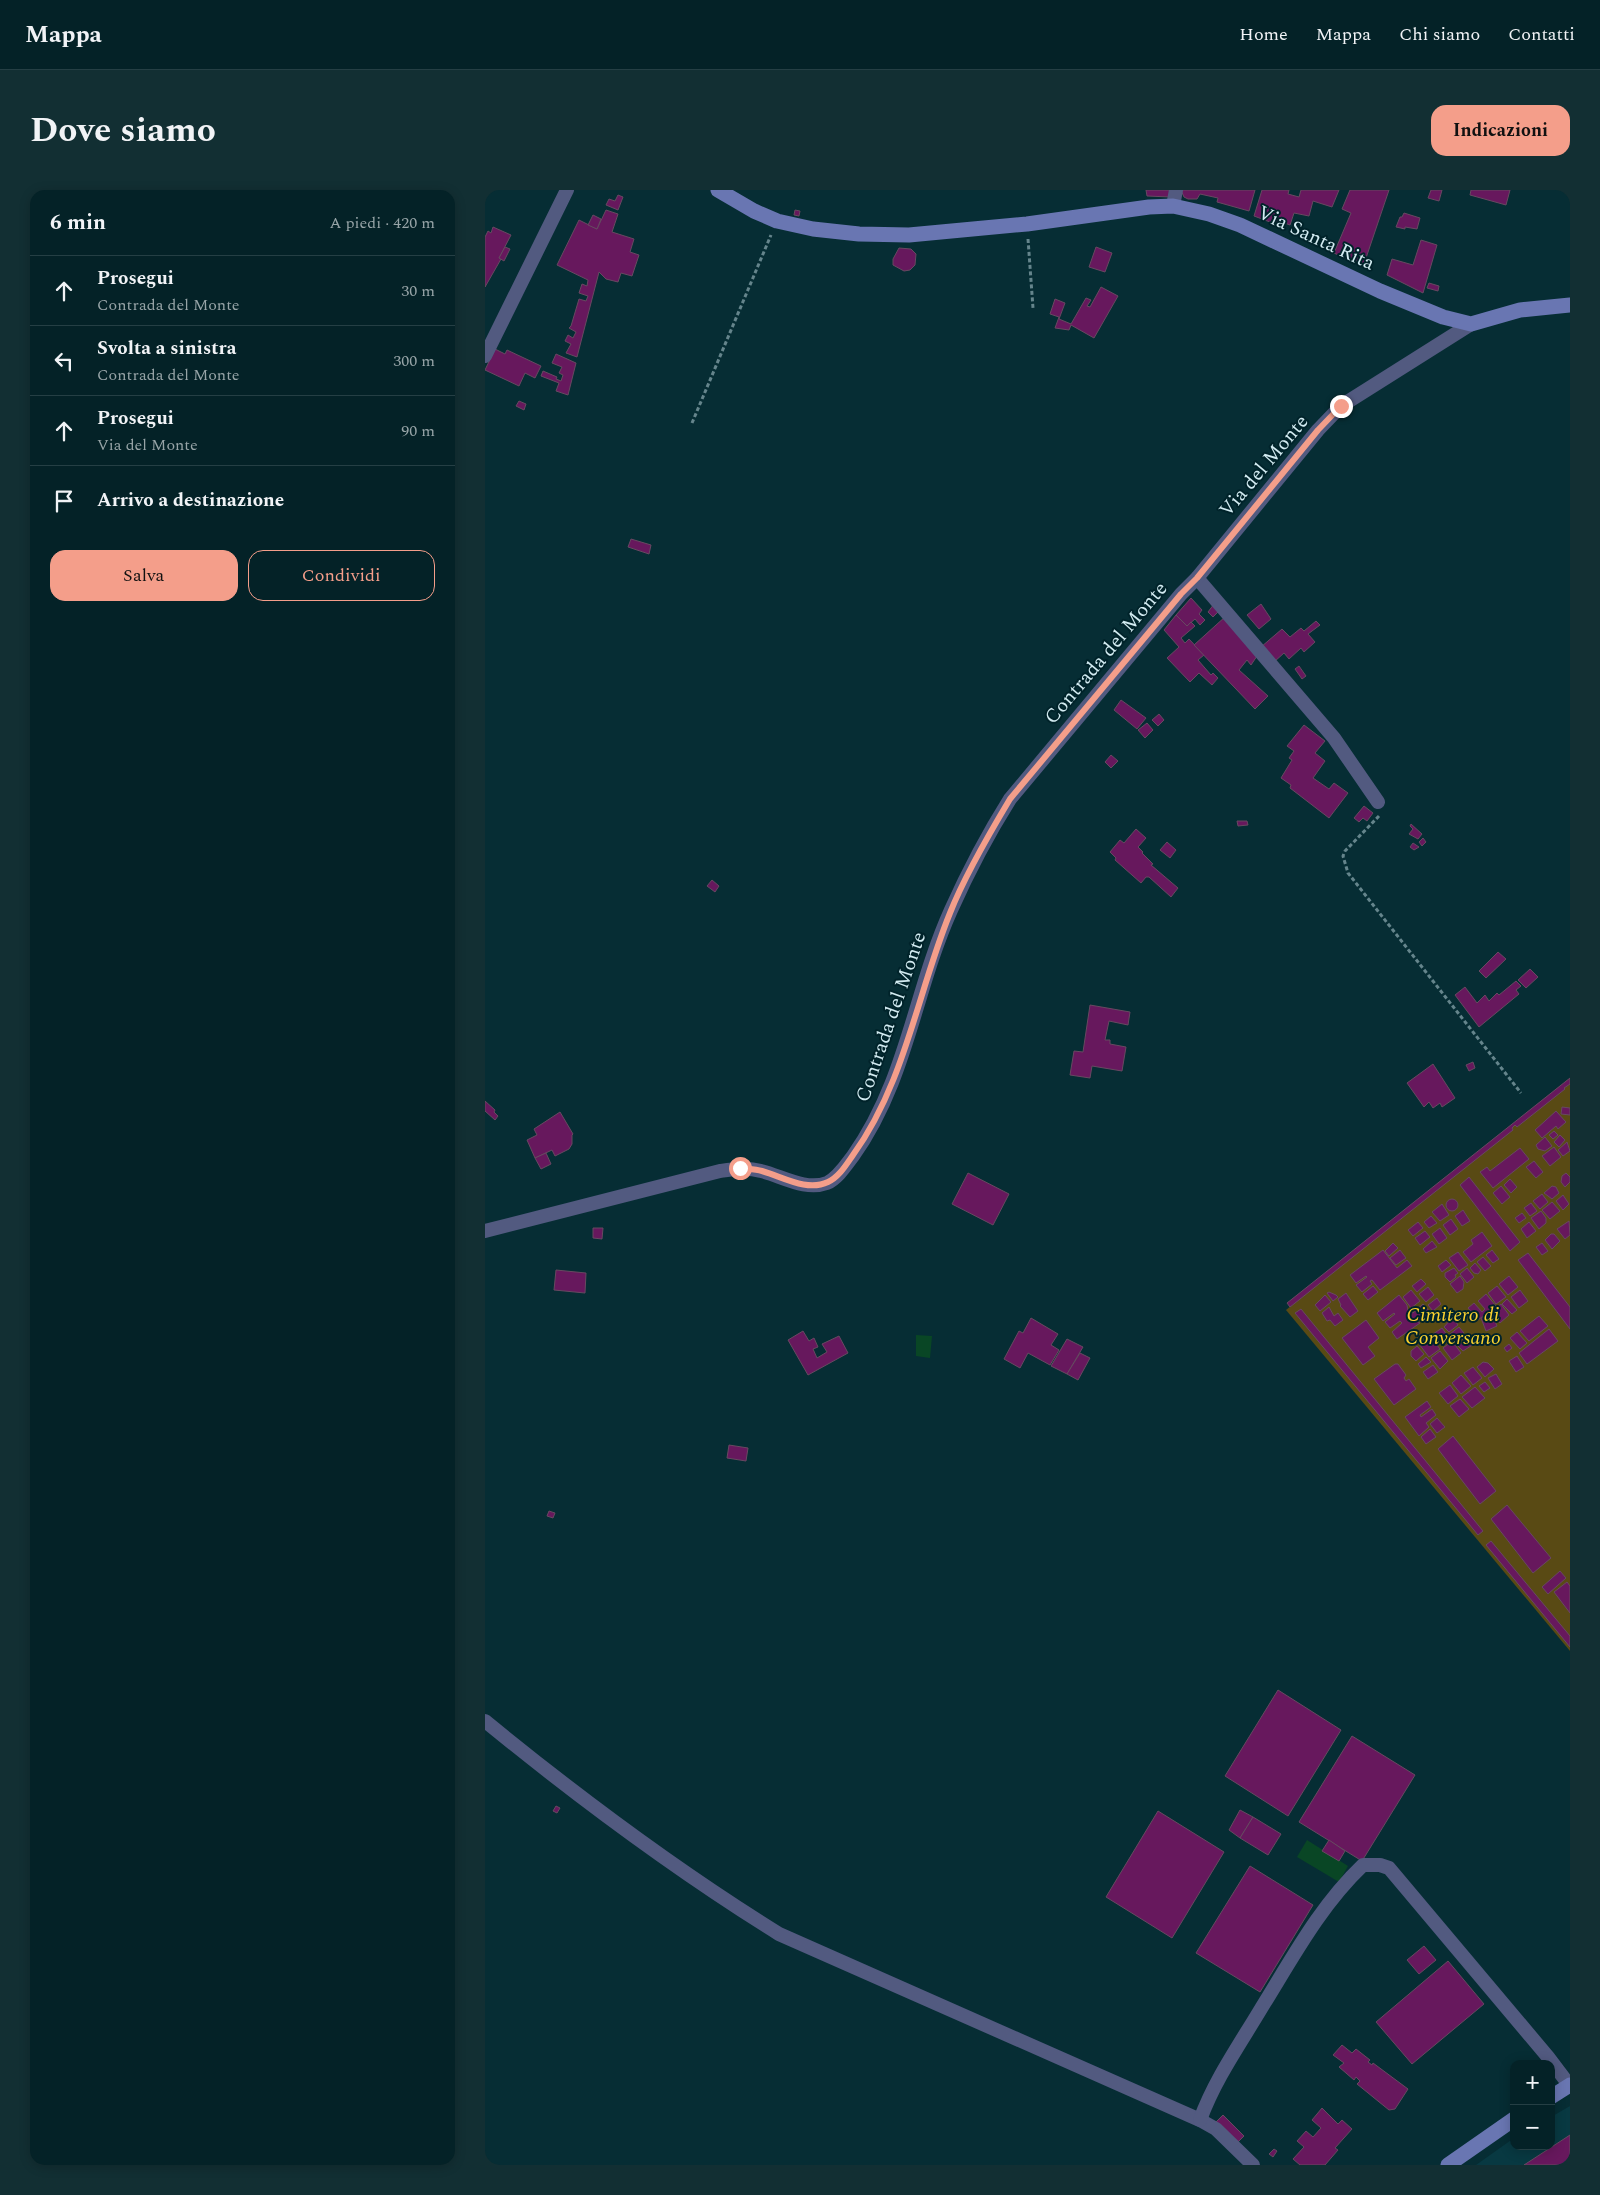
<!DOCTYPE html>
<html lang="it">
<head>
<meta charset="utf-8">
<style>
	:root { --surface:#042227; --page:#122f33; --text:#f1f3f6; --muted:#97a4a7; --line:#253f44; --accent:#f49e8a }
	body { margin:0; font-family:Spectral,serif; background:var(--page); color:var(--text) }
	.controls { position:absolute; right:15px; bottom:15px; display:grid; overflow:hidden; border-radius:10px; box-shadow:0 2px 12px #0003 }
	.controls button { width:45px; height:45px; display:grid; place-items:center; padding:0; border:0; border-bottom:1px solid var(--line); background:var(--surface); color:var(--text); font:25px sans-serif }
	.stop { position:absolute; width:15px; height:15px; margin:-11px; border:4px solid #f49e8a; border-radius:50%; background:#fff }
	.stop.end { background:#f49e8a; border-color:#fff; box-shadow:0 1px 5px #0008 }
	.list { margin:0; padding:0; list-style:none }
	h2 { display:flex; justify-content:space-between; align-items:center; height:65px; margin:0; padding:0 20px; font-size:21px }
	h2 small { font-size:16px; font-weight:400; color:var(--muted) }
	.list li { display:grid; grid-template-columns:32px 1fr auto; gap:15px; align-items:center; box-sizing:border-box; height:70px; padding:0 20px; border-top:1px solid var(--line) }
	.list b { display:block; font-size:19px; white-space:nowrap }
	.list p { margin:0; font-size:16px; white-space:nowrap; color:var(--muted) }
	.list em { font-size:16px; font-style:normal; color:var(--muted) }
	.actions { display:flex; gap:10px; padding:15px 20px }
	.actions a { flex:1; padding:11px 0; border:1px solid var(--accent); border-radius:15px; text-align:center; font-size:18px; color:var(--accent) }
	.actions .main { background:var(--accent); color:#111 }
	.icon { flex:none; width:28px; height:28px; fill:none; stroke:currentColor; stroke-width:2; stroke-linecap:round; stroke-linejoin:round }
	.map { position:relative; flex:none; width:1085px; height:1975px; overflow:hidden; border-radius:15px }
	header { display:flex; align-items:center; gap:30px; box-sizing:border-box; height:70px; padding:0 25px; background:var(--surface); border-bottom:1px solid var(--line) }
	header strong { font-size:24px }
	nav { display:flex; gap:28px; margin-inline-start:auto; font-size:18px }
	.intro { display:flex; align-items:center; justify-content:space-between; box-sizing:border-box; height:120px; padding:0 30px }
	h1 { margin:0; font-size:35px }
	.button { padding:12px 22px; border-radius:15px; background:var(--accent); color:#111; font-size:18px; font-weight:700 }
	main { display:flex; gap:30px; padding:0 30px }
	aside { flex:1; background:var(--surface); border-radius:15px; box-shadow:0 2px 12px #0003 }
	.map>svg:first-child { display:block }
</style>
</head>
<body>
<header>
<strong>Mappa</strong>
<nav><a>Home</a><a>Mappa</a><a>Chi siamo</a><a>Contatti</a></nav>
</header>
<div class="intro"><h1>Dove siamo</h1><a class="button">Indicazioni</a></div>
<main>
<aside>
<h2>6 min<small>A piedi · 420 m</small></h2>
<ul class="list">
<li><svg class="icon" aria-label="ahead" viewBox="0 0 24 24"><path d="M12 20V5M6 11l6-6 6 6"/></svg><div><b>Prosegui</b><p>Contrada del Monte</p></div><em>30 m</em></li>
<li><svg class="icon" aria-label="left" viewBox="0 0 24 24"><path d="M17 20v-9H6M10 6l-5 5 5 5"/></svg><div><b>Svolta a sinistra</b><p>Contrada del Monte</p></div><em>300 m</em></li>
<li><svg class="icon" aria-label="ahead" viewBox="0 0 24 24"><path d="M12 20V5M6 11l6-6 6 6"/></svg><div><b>Prosegui</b><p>Via del Monte</p></div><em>90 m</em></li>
<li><svg class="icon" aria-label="arrive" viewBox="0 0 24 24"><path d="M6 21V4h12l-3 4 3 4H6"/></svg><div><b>Arrivo a destinazione</b></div></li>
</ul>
<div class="actions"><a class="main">Salva</a><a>Condividi</a></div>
</aside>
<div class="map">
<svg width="1085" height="1975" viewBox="0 0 1085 1975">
	<rect width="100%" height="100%" fill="#062d34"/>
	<path fill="#083942" d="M1085,1916V1975H991L1029,1948V1956H1066V1927Z"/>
	<path fill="#594a14" d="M1085,888V1461L801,1120Z"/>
	<g fill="#094625">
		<path d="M431,1145L447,1146L445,1168L431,1166Z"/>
		<path d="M822,1650L863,1676L854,1692L812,1667Z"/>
	</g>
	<g fill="#67185d" stroke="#674961">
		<path d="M661,0H686L685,7L662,6Z"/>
		<path d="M696,0H770L764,21L732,12L733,8L715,4L712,9H703L699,7Z"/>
		<path d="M777,0H804L803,4L814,7L816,0H854L847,17L828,11L824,26L809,23L805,35L794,31L793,35L769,26Z"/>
		<path d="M865,0H904L879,74L867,69L866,71L849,63L866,23L857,19Z"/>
		<path d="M946,0H957L954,11L943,8Z"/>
		<path d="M986,0H1025L1021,15L985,5Z"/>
		<path d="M133,5L138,7L133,20L121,15L124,9L130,11Z"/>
		<path d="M121,20L133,24L127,42L149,49L145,62L154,65L147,86L136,83L133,92L121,89L114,82L92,167L81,163L86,154L80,151L83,145L88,148L91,142L84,138L86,136L94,109L101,111L103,106L94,103L97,94L102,96L103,90L72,75L94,30L112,39Z"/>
		<path d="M310,20L315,21L314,26L309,25Z"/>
		<path d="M919,23L935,28L932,39L920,37V39L911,37L915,27H917Z"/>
		<path d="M108,25L116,29L112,39L103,35Z"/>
		<path d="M8,37L26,45L14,68L16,69L0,97V47L3,41L6,43Z"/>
		<path d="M936,50L952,55L938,103L902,85L907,69L928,75Z"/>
		<path d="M20,57L25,59L19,71L14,68Z"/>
		<path d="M611,57L627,63L620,82L604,77Z"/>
		<path d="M414,58L426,59L431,64L430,75L425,80L419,81L408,75V69Z"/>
		<path d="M944,93L954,96L953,101L942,98Z"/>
		<path d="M616,97L633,106L609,148L586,135L584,140L570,138L574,127L565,124L570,109L580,113L574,129L586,134L601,108L606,110L602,116L605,117Z"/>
		<path d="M10,159L20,164L22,160L56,176L50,188L40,183L34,196L0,180Z"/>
		<path d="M71,164L91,173L83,205L71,201L74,193L56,186L58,181L72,187L71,189L76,191L78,185L74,183L77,177L67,173Z"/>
		<path d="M34,211L41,214L39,220L31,216Z"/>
		<path d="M146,349L166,355L164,364L143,357Z"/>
		<path d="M706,408L717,420L714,424L720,430L715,435L710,429L702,436L691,425Z"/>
		<path d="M729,414L735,420L728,427L723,422Z"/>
		<path d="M776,414L786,429L774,439L762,425Z"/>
		<path d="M691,425L702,436L706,432L710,436L696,448L700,453L704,449L719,465L713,470L726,485L728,483L733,488L727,495L714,483L705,492L682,468L694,457L679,440Z"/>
		<path d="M741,426L774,463L766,475L762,470L754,480L783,506L770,519L709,455Z"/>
		<path d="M831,431L835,435L823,444L830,452L819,462L816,458L804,469L799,463L789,472L776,457L797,439L805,447L816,438L819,441Z"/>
		<path d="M814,476L821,486L817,489L810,479Z"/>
		<path d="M636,510L661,528L652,539L629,520Z"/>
		<path d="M674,524L679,530L673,536L667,530Z"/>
		<path d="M662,533L668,540L660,548L653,540Z"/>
		<path d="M819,535L840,551L830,563L840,571L828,588L844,599L849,593L863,603L844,628L805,598L806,595L796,588L807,570L804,568L809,561L802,556Z"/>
		<path d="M626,565L633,571L626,578L620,572Z"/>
		<path d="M879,616L888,623L882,631L878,628L874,632L869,628Z"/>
		<path d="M752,631H762L763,635L753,636Z"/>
		<path d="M926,634L937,644L933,649L924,644L928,639L925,636Z"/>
		<path d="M651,639L661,648L653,657L658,662L657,663L668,674L666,675L693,698L686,707L664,687H661L656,693L630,670L631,668L625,662L635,650L639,653Z"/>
		<path d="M938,648L941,652L937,656L934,652Z"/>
		<path d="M682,652L691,660L685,668L675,660Z"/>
		<path d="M928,653L934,657L929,660L925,657Z"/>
		<path d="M227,690L234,696L230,702L222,696Z"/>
		<path d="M1013,762L1021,769L1001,788L994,781Z"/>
		<path d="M1045,779L1053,787L1041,798L1033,790Z"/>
		<path d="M1031,791L1036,796L1031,800L1034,804L994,837L970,805L980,797L992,813L1000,805L1004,811L1012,803L1014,805Z"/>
		<path d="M605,815L645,822L643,835L624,831L620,850H625V854L641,857L637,881L607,876L605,888L585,885L589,861L598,862Z"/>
		<path d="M988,872L990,878L984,881L981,875Z"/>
		<path d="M948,874L970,908L957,917L955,913L948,918L944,912L939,917L922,893Z"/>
		<path d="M1085,888V894L1079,898L1080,899L1032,937L1030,935L1027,938L1028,940L805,1117L802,1113Z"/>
		<path d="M0,911L10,920L9,922L13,926L10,930L0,921Z"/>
		<path d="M1077,917L1085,918V925L1076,924Z"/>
		<path d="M1071,921L1081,932L1073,939L1071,936L1057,948L1050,940Z"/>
		<path d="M75,922L88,944L87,945V954L84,959L70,966L67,960L50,968L42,950L52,945L49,939Z"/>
		<path d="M1069,941L1073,945L1068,949L1064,945Z"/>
		<path d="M1075,945L1080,950L1074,957L1069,952Z"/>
		<path d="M1060,947L1067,956L1060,961L1053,959L1051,955Z"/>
		<path d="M1082,952L1085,961L1078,966L1073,960Z"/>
		<path d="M1069,957L1076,967L1065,976L1057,966Z"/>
		<path d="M1035,958L1044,969L1008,998L995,982L1002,977L1005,981Z"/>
		<path d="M61,963L66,974L56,979L50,968Z"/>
		<path d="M1049,971L1058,982L1051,988L1041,977Z"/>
		<path d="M483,983L524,1004L508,1035L467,1014Z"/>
		<path d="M1081,983L1085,987V992L1080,997L1076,992L1077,986Z"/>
		<path d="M984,987L1035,1052L1025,1061L975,995Z"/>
		<path d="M1025,989L1032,997L1026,1003L1019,995Z"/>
		<path d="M1016,996L1025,1007L1017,1014L1008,1003Z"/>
		<path d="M1067,996L1071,997L1074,1003L1067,1009L1059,1003Z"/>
		<path d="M1057,1004L1063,1012L1055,1019L1048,1011Z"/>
		<path d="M1078,1005L1084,1014L1078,1020L1071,1011Z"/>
		<circle cx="967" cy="1015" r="6"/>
		<path d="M1067,1012L1075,1021L1065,1029L1057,1020Z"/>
		<path d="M1046,1013L1052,1021L1045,1026L1039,1018Z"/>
		<path d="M957,1014L964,1025L955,1031L947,1022Z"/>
		<path d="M978,1020L985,1031L977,1036L970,1026Z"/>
		<path d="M1056,1021L1061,1028V1033L1054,1039L1046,1028Z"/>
		<path d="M1037,1023L1041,1028L1034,1033L1030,1028Z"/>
		<path d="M946,1026L952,1033L944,1038L939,1032Z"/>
		<path d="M966,1029L973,1039L965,1045L958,1035Z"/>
		<path d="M1084,1031L1085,1045L1080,1049L1072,1039Z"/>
		<path d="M933,1032L938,1038L928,1046L923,1040Z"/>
		<path d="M1044,1032L1051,1041L1042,1048L1036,1039Z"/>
		<path d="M108,1038H118L117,1049L108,1048Z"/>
		<path d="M955,1038L962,1048L954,1054L947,1044Z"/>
		<path d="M940,1041L945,1047L935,1055L930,1048Z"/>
		<path d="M997,1042L1007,1056L986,1072L978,1062L988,1054L986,1050Z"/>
		<path d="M1066,1044H1069L1075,1051L1067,1059L1060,1050Z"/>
		<path d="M947,1051L952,1057L941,1063L938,1059Z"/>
		<path d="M908,1053L913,1058L904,1066L900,1061Z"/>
		<path d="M1057,1053L1063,1061L1057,1065L1051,1057Z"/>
		<path d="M898,1060L912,1078L922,1070L927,1076L895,1100L887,1090L885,1091L887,1094L877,1102L871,1095L882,1087L881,1086L871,1093L865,1085Z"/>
		<path d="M915,1060L921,1068L911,1075L905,1068Z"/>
		<path d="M1007,1060L1014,1069L1008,1073L1001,1065Z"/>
		<path d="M973,1062L983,1075L974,1081L964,1068Z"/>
		<path d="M1043,1063L1085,1117V1139L1033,1070Z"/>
		<path d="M998,1067L1006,1076L1000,1081L992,1072Z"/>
		<path d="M961,1070L966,1075L957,1082L953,1076Z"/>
		<path d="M990,1073L996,1080L993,1084L989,1083L985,1078Z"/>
		<path d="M969,1078L973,1083L970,1085L971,1087L965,1092L960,1087V1083Z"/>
		<path d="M982,1078L989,1087L982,1093L975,1084Z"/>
		<path d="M71,1080L101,1083L100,1103L69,1100Z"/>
		<path d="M975,1086L979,1092L978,1099L972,1103L965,1094Z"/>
		<path d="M1024,1086L1033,1097L1023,1105L1014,1094Z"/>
		<path d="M936,1089L941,1094L932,1102L927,1096Z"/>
		<path d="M888,1096L893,1102L883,1110L878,1104Z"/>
		<path d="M1012,1096L1021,1107L1011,1114L1003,1103Z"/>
		<path d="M943,1097L949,1105L941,1112L934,1104Z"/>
		<path d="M926,1100L935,1111L926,1118L918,1107Z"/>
		<path d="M1035,1100L1043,1111L1034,1118L1026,1107Z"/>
		<path d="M844,1102L851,1105L853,1107L848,1111L842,1103Z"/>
		<path d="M861,1103L873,1121L865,1127L855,1116L856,1115L853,1109Z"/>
		<path d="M1001,1104L1011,1116L993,1130L983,1118L989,1113L997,1122L1000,1119L993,1111Z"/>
		<path d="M840,1105L846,1112L835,1121L830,1115Z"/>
		<path d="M914,1105L922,1115L923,1121L925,1119L928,1123L938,1114L945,1122L933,1132L935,1133L912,1149L907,1142L917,1133L915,1131L905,1138L900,1132L910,1124L909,1123L898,1131L892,1123Z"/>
		<path d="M952,1108L956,1114L948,1121L943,1115Z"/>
		<path d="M1022,1109L1032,1120L1027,1124L1017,1114Z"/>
		<path d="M1016,1114L1024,1125L1015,1133L1006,1122Z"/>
		<path d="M844,1117L849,1126L853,1123L858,1130L850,1136L845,1130L842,1131L837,1123Z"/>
		<path d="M816,1119L998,1341L993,1345L810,1123Z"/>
		<path d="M1007,1124L1012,1136L1001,1141L996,1128Z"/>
		<path d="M1054,1126L1063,1136L1044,1151L1035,1141Z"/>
		<path d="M546,1128L573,1144L566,1155L574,1160L565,1175L543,1163L535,1178L519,1169L534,1141L538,1143Z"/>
		<path d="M966,1129H969L973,1135L964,1142L959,1137Z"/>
		<path d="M881,1130L894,1148L883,1157L890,1166L878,1175L857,1148Z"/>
		<path d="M974,1137L979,1143L970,1150L965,1144Z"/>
		<path d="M957,1138L965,1149L956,1155L948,1144Z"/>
		<path d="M1064,1139L1073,1151L1042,1174L1034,1163Z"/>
		<path d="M318,1141L324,1151L329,1148L333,1157L328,1159L332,1168L342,1162L337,1154L354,1146L363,1163L323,1185L303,1150Z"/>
		<path d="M1032,1142L1042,1153L1035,1159L1025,1148Z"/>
		<path d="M981,1145L989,1154L978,1161L973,1156L979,1151L977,1148Z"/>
		<path d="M945,1146L955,1159L944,1167L934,1154Z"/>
		<path d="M582,1149L598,1157L582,1184L566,1176Z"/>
		<path d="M967,1151L976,1163L967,1170L958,1158Z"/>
		<path d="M1024,1154L1027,1158L1022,1162L1019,1158Z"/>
		<path d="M932,1156L939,1164L931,1171L926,1166V1161Z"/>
		<path d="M955,1161L963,1171L955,1179L946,1168Z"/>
		<path d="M595,1163L605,1168L593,1190L582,1184Z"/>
		<path d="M1032,1166L1039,1177L1031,1182L1024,1171Z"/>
		<path d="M941,1167L946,1172L936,1178L933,1174Z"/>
		<path d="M998,1172L1003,1173L1009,1179L1000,1187L992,1177Z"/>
		<path d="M910,1174H913L921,1185L919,1188L921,1191L924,1189L931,1199L909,1215L889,1189Z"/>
		<path d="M948,1175L953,1182L943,1189L938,1182Z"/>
		<path d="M988,1177L997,1188L988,1195L979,1183Z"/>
		<path d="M1011,1184L1017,1194L1010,1199L1003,1188Z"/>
		<path d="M976,1185L986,1196L976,1204L967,1193Z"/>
		<path d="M1000,1192L1005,1198L999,1202L994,1196Z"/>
		<path d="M965,1195L973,1206L963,1214L954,1203Z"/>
		<path d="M990,1197L1000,1208L987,1218L977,1207Z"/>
		<path d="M975,1209L984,1219L974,1227L965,1216Z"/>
		<path d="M942,1211L946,1217L935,1225L936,1227L947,1219L951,1225L941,1233L944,1237L934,1246L920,1227Z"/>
		<path d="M952,1228L960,1237L952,1243L945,1234Z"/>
		<path d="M945,1239L951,1247L941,1254L936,1247Z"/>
		<path d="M968,1246L1011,1301L995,1314L953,1259Z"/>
		<path d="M244,1255L263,1258L261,1271L242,1268Z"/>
		<path d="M1022,1315L1066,1368L1048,1383L1006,1329Z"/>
		<path d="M64,1321L70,1323L68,1328L62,1326Z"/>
		<path d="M1006,1351L1085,1446V1457L1001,1355Z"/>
		<path d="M1075,1381L1081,1388L1063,1404L1057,1397Z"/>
		<path d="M1082,1392L1085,1396V1423L1069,1402Z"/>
		<path d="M793,1500L856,1540L803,1626L740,1586Z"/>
		<path d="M867,1546L930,1585L877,1671L814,1632Z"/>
		<path d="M71,1616L75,1618L72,1623L68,1621Z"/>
		<path d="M755,1620L768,1627L755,1648L744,1640Z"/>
		<path d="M673,1621L739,1662L687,1748L621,1707Z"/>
		<path d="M768,1627L796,1644L783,1665L755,1648Z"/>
		<path d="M844,1650L860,1661L854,1671L837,1661Z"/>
		<path d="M765,1676L828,1715L775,1802L711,1763Z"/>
		<path d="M939,1756L951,1770L934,1784L922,1770Z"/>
		<path d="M963,1771L999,1814L927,1874L891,1832Z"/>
		<path d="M857,1855L867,1863L871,1859L885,1870L883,1872L887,1875L888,1873L923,1899L910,1919L904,1920L872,1894L875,1891L871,1887L869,1890L854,1877L859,1873L848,1865Z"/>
		<path d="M837,1918L853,1934L857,1930L867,1939L850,1958L853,1960L840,1975H815L808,1969L819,1957L812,1951L821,1941L828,1947L836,1938L827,1930Z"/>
		<path d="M738,1925L759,1946L751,1954L731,1932Z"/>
		<path d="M1085,1945V1975H1039Z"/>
		<path d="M789,1959L792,1961L788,1967L784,1964Z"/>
	</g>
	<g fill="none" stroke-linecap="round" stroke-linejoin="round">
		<g stroke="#65858c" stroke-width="3" stroke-dasharray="4 2.5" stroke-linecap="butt">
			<path d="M543,49L548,118"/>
			<path d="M207,233L286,45"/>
			<path d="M894,626L860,661L858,666L863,683L1036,903"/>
		</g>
		<g stroke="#525a80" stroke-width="14">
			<path d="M688,16L691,0"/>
			<path d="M0,166L82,0"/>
			<path d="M712,388L849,548L893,612"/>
			<path d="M0,1041L235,981C249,979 262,977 276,981C297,986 320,1001 342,993C353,988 361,975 368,966C422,890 429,802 466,720C483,682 503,644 525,609L696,404L712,388L833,240L856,216L986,134"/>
			<path d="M0,1531C93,1607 191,1680 294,1744L715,1930L731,1939L768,1975"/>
			<path d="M715,1930C730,1889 755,1854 777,1817C808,1767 835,1716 878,1675H895L904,1678L1063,1867L1085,1896"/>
		</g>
		<g stroke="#6976b2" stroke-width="15">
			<path d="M233,0L269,21L292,31L328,39L374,44L424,45L542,34L664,17L688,16L724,24L755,35L895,101L958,127L986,134L1035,120L1085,115"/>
			<path d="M1066,1907L1085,1895"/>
			<path d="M963,1975L1029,1929"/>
		</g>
	</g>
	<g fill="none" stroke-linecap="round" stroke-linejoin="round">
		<path stroke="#f49e8a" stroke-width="6" d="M255,978C262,979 270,979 277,981C298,987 322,1002 343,992C354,987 361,975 368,965C420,893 432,804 465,723C480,685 504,644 525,609L696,404L712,388L833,240L856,216"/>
	</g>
	<g text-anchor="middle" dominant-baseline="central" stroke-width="4" stroke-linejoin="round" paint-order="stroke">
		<g font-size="20" fill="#d2ebf1" stroke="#00232a">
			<text transform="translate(831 48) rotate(25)">Via Santa Rita</text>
			<text transform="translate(779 276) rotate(-50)">Via del Monte</text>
			<text transform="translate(621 463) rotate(-50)">Contrada del Monte</text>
			<text transform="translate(406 827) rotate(-71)">Contrada del Monte</text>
		</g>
		<g font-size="20" font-style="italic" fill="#f9d12f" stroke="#00232a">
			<text x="968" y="1125">Cimitero di<tspan x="968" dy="23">Conversano</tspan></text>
		</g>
	</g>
</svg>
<div class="controls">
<button>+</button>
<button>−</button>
</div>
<div class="stop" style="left:255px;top:978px"></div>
<div class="stop end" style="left:856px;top:216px"></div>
</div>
</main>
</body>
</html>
